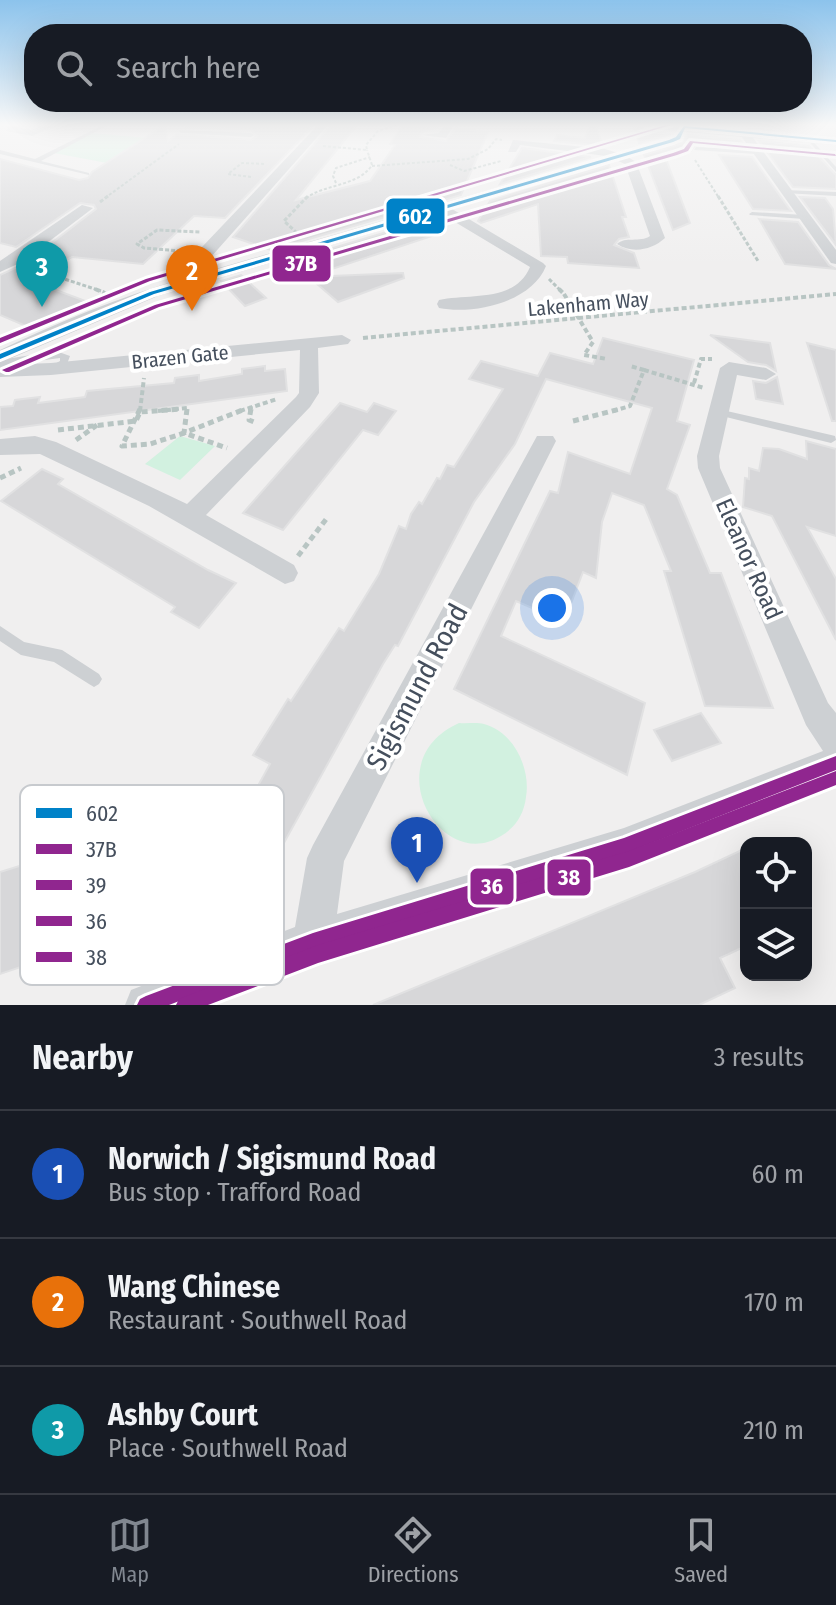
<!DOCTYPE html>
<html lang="en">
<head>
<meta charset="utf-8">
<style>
	:root { --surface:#171b24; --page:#242831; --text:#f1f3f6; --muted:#9ea1a6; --line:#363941; --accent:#818790 }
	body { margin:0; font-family:"Fira Sans Condensed",sans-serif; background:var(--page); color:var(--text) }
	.controls { position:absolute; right:24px; bottom:24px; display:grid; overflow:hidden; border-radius:16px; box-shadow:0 8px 32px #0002 }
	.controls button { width:72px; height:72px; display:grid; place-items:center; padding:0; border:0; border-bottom:2px solid var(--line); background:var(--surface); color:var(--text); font:40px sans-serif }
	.you { position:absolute; left:552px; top:608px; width:28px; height:28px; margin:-20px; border:6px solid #fff; border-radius:50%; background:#1a73e8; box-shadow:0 0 0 12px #1a73e833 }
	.badge { display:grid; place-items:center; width:52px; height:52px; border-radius:50%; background:var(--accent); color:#fff; font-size:26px; font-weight:700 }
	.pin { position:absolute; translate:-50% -66px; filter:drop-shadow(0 2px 4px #0008) }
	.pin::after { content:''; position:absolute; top:42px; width:28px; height:24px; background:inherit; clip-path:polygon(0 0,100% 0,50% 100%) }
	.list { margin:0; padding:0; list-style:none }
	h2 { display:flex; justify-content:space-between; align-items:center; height:104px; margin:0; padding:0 32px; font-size:34px }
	h2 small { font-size:26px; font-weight:400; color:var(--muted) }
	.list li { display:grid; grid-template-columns:52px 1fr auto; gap:24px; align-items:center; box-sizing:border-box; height:128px; padding:0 32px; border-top:2px solid var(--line) }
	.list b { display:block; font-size:30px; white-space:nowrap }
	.list p { margin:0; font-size:26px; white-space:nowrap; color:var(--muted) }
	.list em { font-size:26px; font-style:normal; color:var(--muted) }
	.icon { flex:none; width:44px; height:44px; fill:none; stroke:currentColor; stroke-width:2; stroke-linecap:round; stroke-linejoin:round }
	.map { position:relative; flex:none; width:836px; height:1005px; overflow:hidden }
	.search { position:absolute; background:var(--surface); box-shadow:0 8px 32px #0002; left:24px; right:24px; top:24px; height:88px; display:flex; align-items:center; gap:20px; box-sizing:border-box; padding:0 28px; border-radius:32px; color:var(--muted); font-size:30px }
	.sheet { height:488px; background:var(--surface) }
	nav { display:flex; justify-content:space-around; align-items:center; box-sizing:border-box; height:112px; border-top:2px solid var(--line); background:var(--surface); font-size:22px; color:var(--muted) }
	nav a { display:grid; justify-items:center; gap:4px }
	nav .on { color:var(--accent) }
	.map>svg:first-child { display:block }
</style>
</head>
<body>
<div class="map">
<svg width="836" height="1005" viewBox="0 0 836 1005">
	<rect width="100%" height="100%" fill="#f0efef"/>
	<g fill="#d2f1e0">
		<path d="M92,133L147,138L107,163L54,153Z"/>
		<path d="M180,436L215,446L180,480L145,464Z"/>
		<path d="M459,723C467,724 476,722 484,724C514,732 531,769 526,797C524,814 516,827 501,836C441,874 375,761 459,723Z"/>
	</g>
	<g fill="#d7d7d9" stroke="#e1e1e2" stroke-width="2">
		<path d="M165,125L168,141L178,134L251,140L257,136L251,130L187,127L191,125H314L225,218L194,216L143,264L72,257L29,280L91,303L35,330L0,315V275L24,264L96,209L94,205L80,203L16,247L0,243V159L79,180L88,178L92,172Z"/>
		<path d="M331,125H357L296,200L370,181L395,145L390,144L402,125L439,127L422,132L420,137L446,141L456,128L488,132L461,195L271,250L233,237Z"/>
		<path d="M590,125H596L603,146L554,141L557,135L585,138Z"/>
		<path d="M643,125L652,132L671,134L639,143L633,127Z"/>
		<path d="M688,135L740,140L745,146L696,144L691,151L666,159L690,223L673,230L644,155L683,143Z"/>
		<path d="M759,141L809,146L836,175V189L793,187Z"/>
		<path d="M522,148L591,157L500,184Z"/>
		<path d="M719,155L752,157L791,211L753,209Z"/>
		<path d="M609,165L626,217H622L629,237L619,239L614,245L634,253L639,268L568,263L567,257L541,256L538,204L481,223L478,221L490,201Z"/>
		<path d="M800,197L825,198L833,209L836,245Z"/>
		<path d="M440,216L449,222L444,232L329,270L296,259Z"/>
		<path d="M759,219L798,222L829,265L836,269L785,264Z"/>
		<path d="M403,273L404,278L338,302L309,277Z"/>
		<path d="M241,275L266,298L245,306L221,281Z"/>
		<path d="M710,335L770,343L776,371L766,365L748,362Z"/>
		<path d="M603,338L694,360L677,421L690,425L667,489L677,495L710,573H721L773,708L705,706L664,571H671L644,505L612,493L602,522L596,578L583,572L567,614L542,603L539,611L516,601L501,636L645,703L627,775L454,689L550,491L558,493L568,452L630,474L652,408L546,379L515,444L474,502L398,646L395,645L383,664L249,906L224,911L218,896L204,882L217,859L212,849L237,793L249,802L270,764L253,755L288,699L291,701L339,628L344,631L379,574L399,526L406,529L411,514L419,502L422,504L437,478L440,479L447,465L454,467L503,389L469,379L481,361L538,376L550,353L593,364Z"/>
		<path d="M807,343L836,350V421H832Z"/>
		<path d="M265,366V371L285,369L287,391L0,430V407L13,406L15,400L40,397L38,403L85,397L87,391L174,383L175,378L199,375V381L242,374V369Z"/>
		<path d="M777,377L783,404L756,399L753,381L766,383Z"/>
		<path d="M340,403L367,412L374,403L396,411L378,435L363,430L283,530L243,513Z"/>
		<path d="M806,441L836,449V536L807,527L836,579V640L772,516L743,507L745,478L749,479V468L759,471L763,448L779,449L807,459Z"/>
		<path d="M42,469L63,479L58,484L208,570L236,583L199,628L171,612L175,607L1,501Z"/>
		<path d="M701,713L721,743L672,761L654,730Z"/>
		<path d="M176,817L175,915L0,974V872Z"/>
		<path d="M746,848V946L720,958L735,988L699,1005H373L695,872Z"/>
	</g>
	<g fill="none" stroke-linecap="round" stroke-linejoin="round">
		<g stroke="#b8c5c3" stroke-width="2" stroke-dasharray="3 2" stroke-linecap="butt">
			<path d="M323,146L367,150L366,145L378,131L397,125"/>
			<path d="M695,160L719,198"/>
			<path d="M450,165L464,171L501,161"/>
			<path d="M372,166L468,159L488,149L496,139L502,140"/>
			<path d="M251,177L228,174L242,163L266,164"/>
			<path d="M336,183L333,176L336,168L370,157"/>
			<path d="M105,198L179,144"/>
			<path d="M306,198C325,184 359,186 372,165L367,150"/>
		</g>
		<g stroke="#b8c5c3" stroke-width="3" stroke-dasharray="4 2" stroke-linecap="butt">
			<path d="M718,196L758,261"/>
			<path d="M100,202L108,196"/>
			<path d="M297,233L284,221L308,196"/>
			<path d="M181,251L144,248L137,244L157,230L200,232"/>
			<path d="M31,268L101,291"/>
			<path d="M549,279L561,291"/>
		</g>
		<g stroke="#b8c5c3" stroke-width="4" stroke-dasharray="5 3" stroke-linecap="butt">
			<path d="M95,289L105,293"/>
			<path d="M559,289L564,294"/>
			<path d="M363,338L836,294"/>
			<path d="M593,342L584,355L607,359"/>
			<path d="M644,370L704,388"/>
			<path d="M694,383L701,359H712"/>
			<path d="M140,411L144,378"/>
			<path d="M158,411L187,408V411"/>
			<path d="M240,411L277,399"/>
			<path d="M250,411L251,406"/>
			<path d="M613,411L630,406L644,370L630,366"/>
		</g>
		<g stroke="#b8c5c3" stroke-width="5" stroke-dasharray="6 4" stroke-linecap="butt">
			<path d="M140,409L122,446L150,444L184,433L227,448"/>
			<path d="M187,409L184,433L245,409"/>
			<path d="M251,409L249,420L254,422"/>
			<path d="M573,421L620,409"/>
			<path d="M58,430L136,421L140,412L181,409"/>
			<path d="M76,440L97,425"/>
			<path d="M0,478L21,468"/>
			<path d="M298,556L327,518"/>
		</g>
		<g fill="#cdd0d3" fill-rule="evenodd">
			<path d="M103,125H108L41,161L89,173V175L0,154V150L35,159Z"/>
			<path d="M179,130L251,133L254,135L251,137L181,133Z"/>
			<path d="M805,137H809L836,167V172Z"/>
			<path d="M696,147L757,150L760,152L757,154L694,150Z"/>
			<path d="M783,190L836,192V196L785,193Z"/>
			<path d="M752,212L804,215L807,217L804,219L750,215L749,214Z"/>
			<path d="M56,351L70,356L67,364L54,371H48L46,369L60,361V358L0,366V360Z"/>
			<path d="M718,409L831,435L835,436L836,440L831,443L714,414L713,412L714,410Z"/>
			<path d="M0,626L24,642L62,650L99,674L102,679L99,684L94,687L89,684L54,662L21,655L0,641Z"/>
		</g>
		<g fill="#cdd0d3" fill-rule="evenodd">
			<path d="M9,125L31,130L45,125L55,126L32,136L6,131Z"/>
			<path d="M318,125H328L195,275L606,156L520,145L516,152H508L513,140L605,149L618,153L674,136L680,125L689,127L682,140L628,157L636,162L665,238C652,250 632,254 617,244C625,236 640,243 650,236L625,164L616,160L452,209L543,263L546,266C532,302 474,315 439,308L437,304L439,300C469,293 515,303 530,267L440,213L158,296L0,363V350C58,322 120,297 182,279L179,276L183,267Z"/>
			<path d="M444,125H454L446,138L422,135L439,133Z"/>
			<path d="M740,131H748L836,250V264L831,263L739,133Z"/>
			<path d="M82,205L93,208L22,262L0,272V261Z"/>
			<path d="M342,335L351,340L348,344L318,348L319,393L310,407L206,515L294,565L298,573L294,581L285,584L149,506L40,454L0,455V439L35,436L56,442L187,504L296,397L299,393L300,350L51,375L0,377V365L51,363Z"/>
			<path d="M729,362L766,368L776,374L766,380L737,375L719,456L720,468L828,703L836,713V780L624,864L313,961L201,1005H125L131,990L295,927L307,858L313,845L537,436H553L556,441L344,861L337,914L624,828L823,751L806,725L698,468L697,456L720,368Z"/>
		</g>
		<path fill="#cdd0d5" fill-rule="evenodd" d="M646,125H697L836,137V145L653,129Z"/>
		<path stroke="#b8c5c3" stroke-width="4" stroke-dasharray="5 3" stroke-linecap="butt" d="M564,294L593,342"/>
		<defs>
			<path id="bus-1" d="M684,126L836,140V142L685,128L680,139L673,142L154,294L0,359V354L150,292L669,140L676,137Z"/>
			<path id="bus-2" d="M690,141L835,154L836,156L693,143L688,151L677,155L159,307L9,372H6L2,370L155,305L673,153L684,149Z"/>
			<path id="bus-3" d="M666,125H671L150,281L0,343V338L146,279Z"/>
			<path id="bus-4" d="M836,756V770L624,854L313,949L169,1005H137L140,999L146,996L313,933L624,838Z"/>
			<path id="bus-5" d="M836,771V785L629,867L318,963L208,1005H176L179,999L318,945L629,851Z"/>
		</defs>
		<use href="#bus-1" stroke="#fff" stroke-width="6"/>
		<use href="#bus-2" stroke="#fff" stroke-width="6"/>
		<use href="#bus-3" stroke="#fff" stroke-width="6"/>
		<use href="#bus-4" stroke="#fff" stroke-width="6"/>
		<use href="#bus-5" stroke="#fff" stroke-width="6"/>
		<use href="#bus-1" fill="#0082c8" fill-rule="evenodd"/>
		<use href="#bus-2" fill="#90268f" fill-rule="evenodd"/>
		<use href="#bus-3" fill="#90268f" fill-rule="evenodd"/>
		<use href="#bus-4" fill="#90268f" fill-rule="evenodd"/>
		<use href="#bus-5" fill="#90268f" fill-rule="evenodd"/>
	</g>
	<linearGradient id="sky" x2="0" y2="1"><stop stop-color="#8cc3ec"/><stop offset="0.47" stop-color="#f8f8f8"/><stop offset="1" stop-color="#f8f8f8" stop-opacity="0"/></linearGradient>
	<rect width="836" height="265" fill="url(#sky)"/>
	<g text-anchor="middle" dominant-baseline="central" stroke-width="8" stroke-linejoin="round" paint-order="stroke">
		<g font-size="20" fill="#454f5d" stroke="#fff">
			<text transform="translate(588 304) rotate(-5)">Lakenham Way</text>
			<text transform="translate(180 357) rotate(-6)">Brazen Gate</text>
		</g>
		<g font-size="24" fill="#454f5d" stroke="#fff">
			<text transform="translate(749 559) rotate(66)">Eleanor Road</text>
		</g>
		<g font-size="28" fill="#454f5d" stroke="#fff">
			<text transform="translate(417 687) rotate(-62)">Sigismund Road</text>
		</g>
	</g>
	<rect x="20" y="785" width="264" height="200" rx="12" fill="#fff" stroke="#c7cace" stroke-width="2"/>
	<rect x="36" y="808" width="36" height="10" fill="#0082c8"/>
	<rect x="36" y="844" width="36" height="10" fill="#90268f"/>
	<rect x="36" y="880" width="36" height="10" fill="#90268f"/>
	<rect x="36" y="916" width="36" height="10" fill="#90268f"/>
	<rect x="36" y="952" width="36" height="10" fill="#90268f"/>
	<g font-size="22" fill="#454f5d">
		<text x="86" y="821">602</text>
		<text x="86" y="857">37B</text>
		<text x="86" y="893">39</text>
		<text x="86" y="929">36</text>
		<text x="86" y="965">38</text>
	</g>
	<g stroke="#fff" stroke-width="3">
		<rect x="385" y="197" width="61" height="38" rx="8" fill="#0082c8"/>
		<rect x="271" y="244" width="61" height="39" rx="8" fill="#90268f"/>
		<rect x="546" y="858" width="46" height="39" rx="8" fill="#90268f"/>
		<rect x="469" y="867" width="46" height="39" rx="8" fill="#90268f"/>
	</g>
	<g font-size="22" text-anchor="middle" font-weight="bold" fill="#fff">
		<text x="415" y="224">602</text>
		<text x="301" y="271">37B</text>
		<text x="569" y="885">38</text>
		<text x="492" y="894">36</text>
	</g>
</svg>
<div class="controls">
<button><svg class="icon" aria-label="locate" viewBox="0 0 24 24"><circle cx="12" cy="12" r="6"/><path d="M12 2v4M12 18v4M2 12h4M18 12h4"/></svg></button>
<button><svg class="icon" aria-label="layers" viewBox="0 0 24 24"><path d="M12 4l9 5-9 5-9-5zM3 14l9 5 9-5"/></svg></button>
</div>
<div class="you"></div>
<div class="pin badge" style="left:417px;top:883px;background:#1a4fb4">1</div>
<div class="pin badge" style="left:192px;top:311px;background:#e8710a">2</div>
<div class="pin badge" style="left:42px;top:307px;background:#0f9aa8">3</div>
<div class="search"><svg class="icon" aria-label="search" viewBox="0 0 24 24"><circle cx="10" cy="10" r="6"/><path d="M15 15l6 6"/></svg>Search here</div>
</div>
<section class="sheet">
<h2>Nearby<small>3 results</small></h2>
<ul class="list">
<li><span class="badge" style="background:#1a4fb4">1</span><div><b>Norwich / Sigismund Road</b><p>Bus stop · Trafford Road</p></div><em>60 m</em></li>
<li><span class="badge" style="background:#e8710a">2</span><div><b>Wang Chinese</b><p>Restaurant · Southwell Road</p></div><em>170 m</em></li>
<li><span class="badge" style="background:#0f9aa8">3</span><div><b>Ashby Court</b><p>Place · Southwell Road</p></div><em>210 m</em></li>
</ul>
</section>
<nav>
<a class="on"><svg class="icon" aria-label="map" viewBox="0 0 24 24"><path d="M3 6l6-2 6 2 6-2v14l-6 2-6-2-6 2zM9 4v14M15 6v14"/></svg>Map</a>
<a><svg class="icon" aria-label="directions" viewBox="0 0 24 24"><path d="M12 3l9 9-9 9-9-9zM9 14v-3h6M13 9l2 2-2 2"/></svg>Directions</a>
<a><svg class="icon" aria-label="saved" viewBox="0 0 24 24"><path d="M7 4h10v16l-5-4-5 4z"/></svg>Saved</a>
</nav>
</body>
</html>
